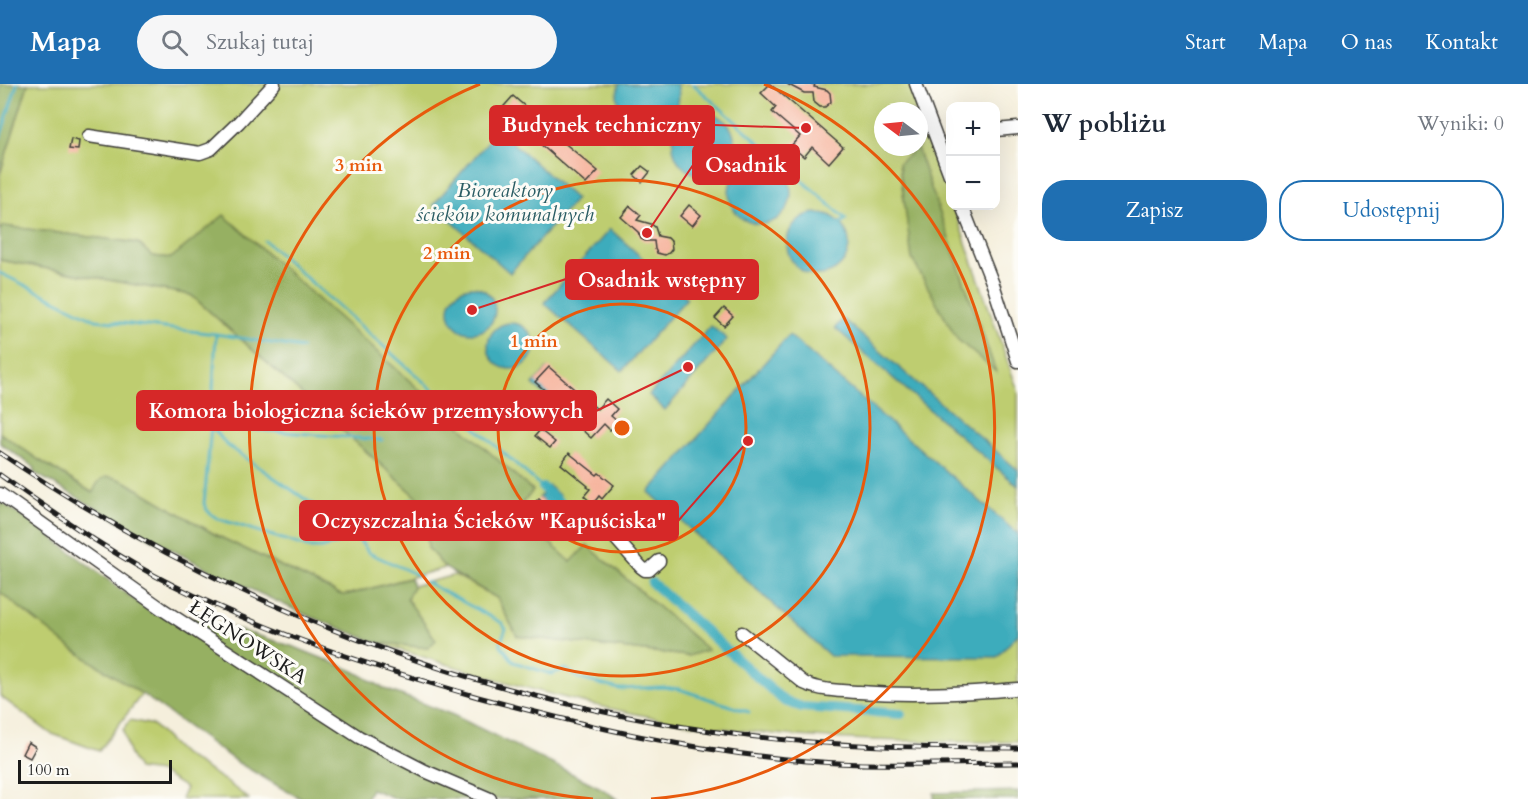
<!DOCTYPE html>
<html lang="pl">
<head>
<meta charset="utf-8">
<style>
	:root { --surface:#fff; --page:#f6f6f7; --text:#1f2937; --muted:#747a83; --line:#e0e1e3; --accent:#1f6fb2 }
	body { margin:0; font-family:Cardo,serif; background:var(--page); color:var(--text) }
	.controls { position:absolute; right:18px; top:18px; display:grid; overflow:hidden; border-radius:12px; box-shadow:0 6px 24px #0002 }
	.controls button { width:54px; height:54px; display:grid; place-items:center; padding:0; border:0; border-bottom:2px solid var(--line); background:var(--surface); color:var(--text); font:30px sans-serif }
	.compass { position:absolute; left:874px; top:18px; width:54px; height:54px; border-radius:50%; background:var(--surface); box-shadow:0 6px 24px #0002; rotate:286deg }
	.scale { position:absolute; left:18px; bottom:15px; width:154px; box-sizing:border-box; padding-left:6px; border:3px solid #1c1c1c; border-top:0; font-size:16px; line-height:21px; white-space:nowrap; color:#1c1c1c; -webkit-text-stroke:4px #fdfcf7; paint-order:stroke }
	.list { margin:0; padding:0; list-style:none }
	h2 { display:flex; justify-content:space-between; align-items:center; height:78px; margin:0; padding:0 24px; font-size:26px }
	h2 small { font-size:20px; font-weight:400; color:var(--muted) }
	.actions { display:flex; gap:12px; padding:18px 24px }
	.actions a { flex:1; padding:14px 0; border:2px solid var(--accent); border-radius:24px; text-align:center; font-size:21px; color:var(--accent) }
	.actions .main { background:var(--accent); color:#fff }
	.icon { flex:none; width:33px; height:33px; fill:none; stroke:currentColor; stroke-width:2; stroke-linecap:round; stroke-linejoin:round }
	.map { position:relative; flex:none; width:1018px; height:715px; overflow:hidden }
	header { display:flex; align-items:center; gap:36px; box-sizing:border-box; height:84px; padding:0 30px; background:var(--accent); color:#fff }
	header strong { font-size:28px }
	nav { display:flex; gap:33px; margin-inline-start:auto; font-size:21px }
	.search { width:420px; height:54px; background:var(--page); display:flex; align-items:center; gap:15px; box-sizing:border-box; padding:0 21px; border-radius:33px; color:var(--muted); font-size:22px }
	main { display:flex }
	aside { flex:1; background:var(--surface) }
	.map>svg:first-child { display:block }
</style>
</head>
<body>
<header>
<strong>Mapa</strong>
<div class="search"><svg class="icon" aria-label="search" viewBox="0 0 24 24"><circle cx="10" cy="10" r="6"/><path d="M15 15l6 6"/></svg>Szukaj tutaj</div>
<nav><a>Start</a><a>Mapa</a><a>O nas</a><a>Kontakt</a></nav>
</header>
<main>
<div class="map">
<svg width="1018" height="715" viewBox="0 0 1018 715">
	<rect width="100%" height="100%" fill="#fdfcf7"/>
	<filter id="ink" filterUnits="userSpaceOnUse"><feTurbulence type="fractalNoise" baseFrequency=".0167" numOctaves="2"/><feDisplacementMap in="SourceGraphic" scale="12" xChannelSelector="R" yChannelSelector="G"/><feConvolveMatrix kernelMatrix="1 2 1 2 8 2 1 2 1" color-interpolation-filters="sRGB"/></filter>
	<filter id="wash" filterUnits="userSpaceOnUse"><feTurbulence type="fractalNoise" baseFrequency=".008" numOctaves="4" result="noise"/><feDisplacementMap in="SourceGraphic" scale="24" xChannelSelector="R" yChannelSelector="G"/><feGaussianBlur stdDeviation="1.35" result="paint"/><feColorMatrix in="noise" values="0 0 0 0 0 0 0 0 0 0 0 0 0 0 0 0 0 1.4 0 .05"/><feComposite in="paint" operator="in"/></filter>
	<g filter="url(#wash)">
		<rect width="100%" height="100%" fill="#f5efdc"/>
		<g fill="#becd6f" stroke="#6d7446" stroke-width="1.5" fill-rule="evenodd">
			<path d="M28,0H910L950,115V122H953L1018,307V658C916,658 815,657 714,643C598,628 486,593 375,558L428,564L435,556L407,515L413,502L455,491L497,514L517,552L688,572L707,566L587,461L572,479L515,427L533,406L171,174L151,172L138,159L4,142L0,146V90ZM883,27H919V63H883Z"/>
			<path d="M0,176L191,211L425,420L428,464L445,484L350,510L342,511L337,509L216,451L126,398L94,410L39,376L0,349Z"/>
			<path d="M0,508L68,562L142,610L99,667L50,649L0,612Z"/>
			<path d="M130,636L153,641L180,668L224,696L249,715H181L186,704L160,688L138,685L129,669L123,646Z"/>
		</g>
		<g fill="#96b062" stroke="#59663f" stroke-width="1.5">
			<path d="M0,0H28L0,90Z"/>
			<path d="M917,64L996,288L957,255L912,175L899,79Z"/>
			<path d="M224,131L533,407L515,427L571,478L587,461L708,566L688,572L517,552L497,514L445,484L428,464L425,420L191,211L0,176V146L4,142L138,159L152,172L171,174Z"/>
			<path d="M0,349L39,376L93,409C99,390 108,390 126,398L216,451L337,509L342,511L350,510L410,494L413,502L407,515L436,556L428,564L375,558L304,530L222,492L136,447L33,388L35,384L0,359Z"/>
			<path d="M0,417L46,449L152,529L211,537L294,563L354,587L385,605L453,631L601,704L617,715H397L371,705L366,715H302L285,706L237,678L142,610L68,562L0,508Z"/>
			<path d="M1018,707V715H934V709Z"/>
		</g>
		<g fill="#3eacbc" stroke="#2d646c" stroke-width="1.5">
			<path d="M619,0H677C692,54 604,54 619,0Z"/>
			<circle cx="704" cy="60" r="31"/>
			<path d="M498,46L576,115L510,189L433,121Z"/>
			<circle cx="760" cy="109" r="31"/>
			<circle cx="818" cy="160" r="31"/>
			<path d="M610,145L687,214L622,287L544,219Z"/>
			<circle cx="472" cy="226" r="23"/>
			<path d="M843,235L1018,386V402L835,244Z"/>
			<circle cx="511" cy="262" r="23"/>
			<path d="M711,242L727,255L665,326L649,311Z"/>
			<path d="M789,251L1018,450V550L997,573L830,572L649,408Z"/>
			<path d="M547,285L589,322L575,338L533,300Z"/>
			<path d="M549,402L560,412L550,424L539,414Z"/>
		</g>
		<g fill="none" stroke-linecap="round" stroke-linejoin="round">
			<g stroke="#3eacbc" stroke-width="3">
				<path d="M693,0L846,135L841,139"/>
				<path d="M0,54L17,0"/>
				<path d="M265,157L543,404"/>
				<path d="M0,189L96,236L216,250L211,342L227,361L354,449L369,469L420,492"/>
				<path d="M216,250L302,264"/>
				<path d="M382,356L211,342L204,420C207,428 211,431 219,435L311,464H322L335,460L412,415"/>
				<path d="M426,498L502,539L506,545L501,557V561L514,578L551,590L566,585L580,595L619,605L662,603L679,605L749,628"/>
			</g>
			<g stroke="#3eacbc" stroke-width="10">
				<path d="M543,404L582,438"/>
				<path d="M652,499L784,617L802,623L901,630"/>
			</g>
		</g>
		<g id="blocks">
			<g fill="#f6b19a">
				<path d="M770,0L843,63L829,79L812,63L804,73L791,62L800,52L772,28L776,23L761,9Z"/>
				<path d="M787,0H815L814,3L827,6L830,9L831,18L825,23H820L814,18L813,9H804Z"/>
				<path d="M513,12L528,25L525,28L561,58L562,57L598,87L586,100L516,39L512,43L497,30Z"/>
				<path d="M71,55L79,57L78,66L69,65Z"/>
				<path d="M642,82L650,88L642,98L634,91Z"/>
				<path d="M689,121L701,131L692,142L680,132Z"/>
				<path d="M630,122L641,131L637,136L651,140L655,143L658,152L668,154L671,157L672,165L669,169L665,171L657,169L655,165L654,157H645L641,155L638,148L621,133Z"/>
				<path d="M724,224L733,232L724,242L715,234Z"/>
				<path d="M549,283L597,325L606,315L617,325L611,332L617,337L610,346L604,340L591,354L580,344L584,340L535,298Z"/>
				<path d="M540,346L555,358L550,364L535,352Z"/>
				<path d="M569,369L597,391L599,389L614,401L602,415L599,412L593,420L584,412L590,405L587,403L588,402L561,380Z"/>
				<path d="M539,414L550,424L538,437L527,427Z"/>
				<path d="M28,658L36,663L30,674L22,670Z"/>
			</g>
		</g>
	</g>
	<g filter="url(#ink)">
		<use href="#blocks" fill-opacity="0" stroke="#3d3c39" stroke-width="1.5"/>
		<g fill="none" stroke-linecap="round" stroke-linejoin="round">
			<defs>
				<g id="minor">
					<path d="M916,0L950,91"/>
					<path d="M996,46L1018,44"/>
					<path d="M89,52L200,69L211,65L239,38L274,0"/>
					<path d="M962,122L994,203L1018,277"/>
					<path d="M0,410L162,525L359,653L425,687L490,715"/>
					<path d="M602,439L641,483L645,486H649L659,477"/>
					<path d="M742,549L804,599C821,607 841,607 859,608C913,612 965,609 1018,605"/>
				</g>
			</defs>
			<use href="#minor" stroke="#3d3c39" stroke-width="15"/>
			<use href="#minor" stroke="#fff" stroke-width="12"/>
			<defs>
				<g id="rail">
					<path d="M0,369C225,521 478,619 748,652C838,663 928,664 1018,664"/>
					<path d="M0,391C56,430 112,471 173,501C268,549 376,584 478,613C586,642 695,668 807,677C877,683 948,679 1018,679"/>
				</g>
			</defs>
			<use href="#rail" stroke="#1c1c1c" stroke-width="5"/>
			<use href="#rail" stroke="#fdfcf7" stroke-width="3" stroke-dasharray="9" stroke-linecap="butt"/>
		</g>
	</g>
	<g fill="none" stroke="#e8590c" stroke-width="3">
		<circle cx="622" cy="344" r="124"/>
		<circle cx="622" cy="344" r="248"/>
		<path d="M593 715A372 372 0 0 1 480 0M764 0A372 372 0 0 1 651 715"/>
	</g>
	<g text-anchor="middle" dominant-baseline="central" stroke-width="6" stroke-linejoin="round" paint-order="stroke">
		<g font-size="20" fill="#1c1c1c" stroke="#fdfcf7">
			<text transform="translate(248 558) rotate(33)">ŁĘGNOWSKA</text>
		</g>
		<g font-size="21" font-style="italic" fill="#2b5d64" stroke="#fdfcf7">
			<text x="505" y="106">Bioreaktory<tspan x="505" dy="24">ścieków komunalnych</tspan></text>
		</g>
	</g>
	<circle cx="622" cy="344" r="9" fill="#e8590c" stroke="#fdfcf7" stroke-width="3"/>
	<g font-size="18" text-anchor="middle" font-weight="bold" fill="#e8590c" stroke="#fdfcf7" stroke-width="6" stroke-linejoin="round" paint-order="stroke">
		<text x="359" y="87">3 min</text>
		<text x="447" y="175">2 min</text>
		<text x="534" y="263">1 min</text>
	</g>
	<path fill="none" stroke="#d62828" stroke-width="2" d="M806 44L714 41M647 149L693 81M472 226L566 195M688 283L596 327M748 357L678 437"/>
	<g fill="#d62828" stroke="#fdfcf7" stroke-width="2">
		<circle cx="806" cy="44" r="6"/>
		<circle cx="647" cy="149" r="6"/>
		<circle cx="472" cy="226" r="6"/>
		<circle cx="688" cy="283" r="6"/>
		<circle cx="748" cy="357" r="6"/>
	</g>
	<g fill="#d62828" stroke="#d62828" stroke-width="2">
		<rect x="490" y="22" width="224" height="39" rx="6"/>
		<rect x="693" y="61" width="106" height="39" rx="6"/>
		<rect x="566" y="176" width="192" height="39" rx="6"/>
		<rect x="137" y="307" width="459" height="39" rx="6"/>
		<rect x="300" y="417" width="378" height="39" rx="6"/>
	</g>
	<g font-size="21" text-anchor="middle" font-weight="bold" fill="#fff">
		<text x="602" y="48">Budynek techniczny</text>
		<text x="746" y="88">Osadnik</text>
		<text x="662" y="203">Osadnik wstępny</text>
		<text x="366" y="334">Komora biologiczna ścieków przemysłowych</text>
		<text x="489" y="444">Oczyszczalnia Ścieków "Kapuściska"</text>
	</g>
</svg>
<div class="controls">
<button>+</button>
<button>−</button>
</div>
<svg class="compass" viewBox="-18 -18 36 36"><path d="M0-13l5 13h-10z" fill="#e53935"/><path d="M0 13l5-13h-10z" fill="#747a83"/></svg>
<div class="scale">100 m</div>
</div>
<aside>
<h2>W pobliżu<small>Wyniki: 0</small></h2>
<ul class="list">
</ul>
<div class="actions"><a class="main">Zapisz</a><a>Udostępnij</a></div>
</aside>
</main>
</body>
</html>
